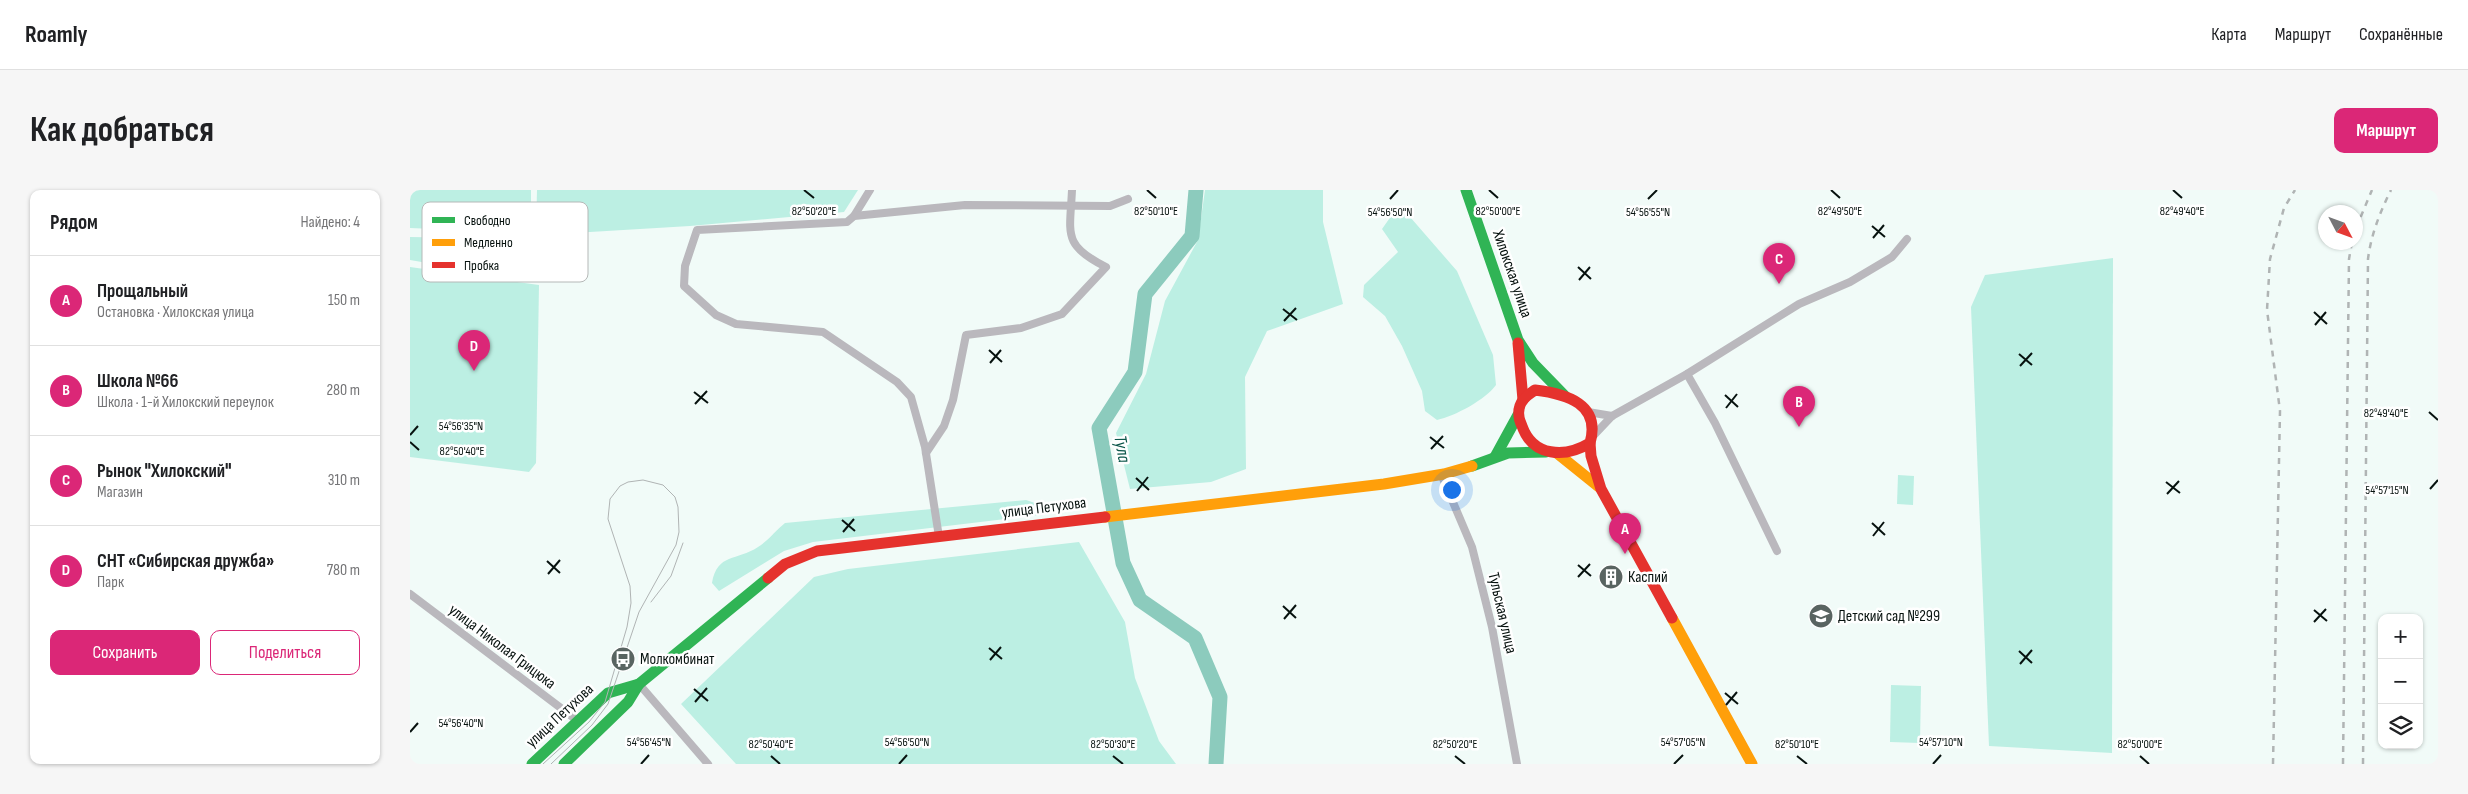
<!DOCTYPE html>
<html lang="ru">
<head>
<meta charset="utf-8">
<style>
	:root { --surface:#fff; --page:#f6f6f6; --text:#202124; --muted:#757577; --line:#e0e0e0; --accent:#db2777 }
	body { margin:0; font-family:"Sofia Sans Condensed",sans-serif; background:var(--page); color:var(--text) }
	.controls { position:absolute; right:15px; bottom:15px; display:grid; overflow:hidden; border-radius:10px; box-shadow:0 1px 4px #0004 }
	.controls button { width:45px; height:45px; display:grid; place-items:center; padding:0; border:0; border-bottom:1px solid var(--line); background:var(--surface); color:var(--text); font:25px sans-serif }
	.compass { position:absolute; left:1908px; top:15px; width:45px; height:45px; border-radius:50%; background:var(--surface); box-shadow:0 1px 4px #0004; rotate:131deg }
	.you { position:absolute; left:1041px; top:299px; width:18px; height:18px; margin:-12px; border:4px solid #fff; border-radius:50%; background:#1a73e8; box-shadow:0 0 0 8px #1a73e833 }
	.badge { display:grid; place-items:center; width:32px; height:32px; border-radius:50%; background:var(--accent); color:#fff; font-size:16px; font-weight:700 }
	.pin { position:absolute; translate:-50% -41px; filter:drop-shadow(0 1px 2px #0008) }
	.pin::after { content:''; position:absolute; top:26px; width:18px; height:15px; background:inherit; clip-path:polygon(0 0,100% 0,50% 100%) }
	.list { margin:0; padding:0; list-style:none }
	h2 { display:flex; justify-content:space-between; align-items:center; height:65px; margin:0; padding:0 20px; font-size:21px }
	h2 small { font-size:16px; font-weight:400; color:var(--muted) }
	.list li { display:grid; grid-template-columns:32px 1fr auto; gap:15px; align-items:center; box-sizing:border-box; height:90px; padding:0 20px; border-top:1px solid var(--line) }
	.list b { display:block; font-size:19px; white-space:nowrap }
	.list p { margin:0; font-size:16px; white-space:nowrap; color:var(--muted) }
	.list em { font-size:16px; font-style:normal; color:var(--muted) }
	.actions { display:flex; gap:10px; padding:15px 20px }
	.actions a { flex:1; padding:11px 0; border:1px solid var(--accent); border-radius:10px; text-align:center; font-size:18px; color:var(--accent) }
	.actions .main { background:var(--accent); color:#fff }
	.icon { flex:none; width:28px; height:28px; fill:none; stroke:currentColor; stroke-width:2; stroke-linecap:round; stroke-linejoin:round }
	.map { position:relative; flex:none; width:2028px; height:574px; overflow:hidden; border-radius:10px }
	header { display:flex; align-items:center; gap:30px; box-sizing:border-box; height:70px; padding:0 25px; background:var(--surface); border-bottom:1px solid var(--line) }
	header strong { font-size:24px }
	nav { display:flex; gap:28px; margin-inline-start:auto; font-size:18px }
	.intro { display:flex; align-items:center; justify-content:space-between; box-sizing:border-box; height:120px; padding:0 30px }
	h1 { margin:0; font-size:35px }
	.button { padding:12px 22px; border-radius:10px; background:var(--accent); color:#fff; font-size:18px; font-weight:700 }
	main { display:flex; gap:30px; padding:0 30px }
	aside { flex:1; background:var(--surface); border-radius:10px; box-shadow:0 1px 4px #0004 }
	.map>svg:first-child { display:block }
</style>
</head>
<body>
<header>
<strong>Roamly</strong>
<nav><a>Карта</a><a>Маршрут</a><a>Сохранённые</a></nav>
</header>
<div class="intro"><h1>Как добраться</h1><a class="button">Маршрут</a></div>
<main>
<aside>
<h2>Рядом<small>Найдено: 4</small></h2>
<ul class="list">
<li><span class="badge">A</span><div><b>Прощальный</b><p>Остановка · Хилокская улица</p></div><em>150 m</em></li>
<li><span class="badge">B</span><div><b>Школа №66</b><p>Школа · 1-й Хилокский переулок</p></div><em>280 m</em></li>
<li><span class="badge">C</span><div><b>Рынок &quot;Хилокский&quot;</b><p>Магазин</p></div><em>310 m</em></li>
<li><span class="badge">D</span><div><b>СНТ «Сибирская дружба»</b><p>Парк</p></div><em>780 m</em></li>
</ul>
<div class="actions"><a class="main">Сохранить</a><a>Поделиться</a></div>
</aside>
<div class="map">
<svg width="2028" height="574" viewBox="0 0 2028 574">
	<rect width="100%" height="100%" fill="#f1fbf8"/>
	<g fill="#bcefe3">
		<path d="M0,0H121V43L0,38Z"/>
		<path d="M127,0H448L434,22L280,36L130,45L126,44Z"/>
		<path d="M795,0H913V32L933,114L857,141L835,187L836,279L801,292L720,299L706,243L736,184L755,111L788,50Z"/>
		<path d="M994,20L1047,81L1083,165L1086,195C1075,210 1045,226 1027,230L1015,221L1012,201L992,156L975,126L953,107L954,95L988,62L972,39L984,22Z"/>
		<path d="M0,47L63,48L103,56C106,66 102,75 96,84H82L0,70Z"/>
		<path d="M1703,68L1702,563L1579,556L1561,117L1575,85Z"/>
		<path d="M0,77L129,95L126,273L119,282L0,267Z"/>
		<path d="M1488,285L1504,286L1503,315L1487,314Z"/>
		<path d="M616,310L631,315L630,325L403,352L374,361L309,401L302,393C307,363 327,371 348,357C358,351 366,340 375,333Z"/>
		<path d="M669,352L715,432L725,488L749,551L766,574H326L271,514L404,387L438,379Z"/>
		<path d="M1481,495L1511,496L1510,553L1480,552Z"/>
	</g>
	<g fill="none" stroke-linecap="round" stroke-linejoin="round">
		<path stroke="#8ccbbd" stroke-width="15" d="M786,0L782,46L735,104L725,182L689,238L713,373L730,410L785,448L810,507L806,574"/>
		<g stroke="#bab8bd" stroke-width="8">
			<path d="M444,26L460,0"/>
			<path d="M1277,184L1305,233L1367,361"/>
			<path d="M1178,222L1202,226"/>
			<path d="M1184,245L1202,226L1277,184L1389,114L1440,92L1482,67L1497,49"/>
			<path d="M516,263L534,236L543,210L556,145L611,138L652,124L696,77C652,55 660,44 662,0"/>
			<path d="M1031,284L1062,357L1082,437L1107,574"/>
			<path d="M529,347L515,257L501,207L487,192L413,142L326,134L306,125L274,96L275,76L287,40L437,32L444,26L555,15L700,16L718,9"/>
			<path d="M0,404L168,531"/>
			<path d="M229,494L298,574"/>
		</g>
		<g stroke="#30b455" stroke-width="11">
			<path d="M1056,0L1108,150L1123,173L1155,206"/>
			<path d="M1085,267L1108,225"/>
			<path d="M1062,276L1098,263L1136,262"/>
			<path d="M122,574L198,503L229,494"/>
			<path d="M154,574L218,512L229,494L358,388"/>
		</g>
		<g stroke="#ff9f0a" stroke-width="11">
			<path d="M1148,264L1189,297"/>
			<path d="M695,327L974,294L1034,284L1062,276"/>
			<path d="M1262,428L1342,574"/>
		</g>
		<g stroke="#e5322d" stroke-width="11">
			<path d="M1108,153L1113,210"/>
			<path d="M1125,200C1157,204 1191,214 1180,253C1155,268 1123,267 1112,236C1108,228 1107,218 1113,210C1116,206 1121,203 1125,200Z"/>
			<path d="M1180,253L1181,266L1191,299L1262,428"/>
			<path d="M358,388L375,374L407,361L695,327"/>
		</g>
		<g stroke="#b0b4b4" stroke-width="1">
			<path d="M241,412L261,386L273,353"/>
			<path d="M133,574L179,532L195,512L217,437L221,413L220,396L198,329L200,309L210,296L218,292L233,290L253,295L265,307L268,317L269,342L266,355L229,422L198,514L182,535L141,574"/>
		</g>
		<g stroke="#b0b4b4" stroke-width="2.5" stroke-dasharray="6 6" stroke-linecap="butt">
			<path d="M1946,38L1962,0"/>
			<path d="M1863,574L1870,221L1857,120L1860,69L1874,18L1885,0"/>
			<path d="M1933,574L1939,69L1942,52"/>
			<path d="M1953,574L1958,69C1961,45 1970,22 1981,0"/>
		</g>
	</g>
	<path fill="none" stroke="#07120f" stroke-width="2" d="M394,0L404,8M737,0L746,8M1079,0L1088,8M1421,0L1430,8M1763,0L1772,8M980,9L988,0M1238,9L1247,0M1462,36L1475,47M1463,48L1474,35M1168,77L1181,89M1169,90L1180,77M873,119L887,130M1904,122L1917,134M874,131L886,118M1905,135L1916,122M579,160L592,172M1609,164L1622,175M580,173L591,160M1610,176L1622,163M284,202L298,213M1315,205L1328,217M285,214L297,201M1316,218L1327,204M2019,222L2028,230M0,245L8,236M1020,247L1034,258M0,252L9,260M1021,259L1033,246M726,288L739,300M1756,292L1770,303M2020,299L2028,290M727,301L738,287M1757,304L1769,291M432,330L445,341M1462,333L1475,345M433,342L444,329M1463,346L1474,332M137,371L150,383M1168,375L1181,386M138,384L150,370M1168,387L1180,374M873,416L886,428M1904,420L1917,431M874,429L886,415M1904,432L1916,419M579,458L592,469M1609,461L1622,473M580,470L591,457M1610,474L1622,460M284,499L298,511M1315,503L1328,514M285,512L297,498M1316,515L1327,502M0,542L8,533M361,566L370,574M703,566L713,574M1045,566L1055,574M1387,566L1397,574M1730,566L1739,574M231,574L239,565M489,574L497,565M1264,574L1273,565M1523,574L1531,565"/>
	<defs>
		<symbol id="building-disc" viewBox="-11 -11 22 22"><circle r="9.5" fill="#596461" stroke="#fff"/><path d="M-4-6H4V6H1V3H-1V6H-4ZM-2.5-4.3h1.7v1.8h-1.7ZM.8-4.3h1.7v1.8H.8ZM-2.5-1h1.7V.8h-1.7ZM.8-1h1.7V.8H.8Z" fill="#fff"/></symbol>
		<symbol id="school-disc" viewBox="-11 -11 22 22"><circle r="9.5" fill="#596461" stroke="#fff"/><path d="M0-5L7-2L0 1L-7-2ZM-4 1L0 2.5L4 1V4Q0 6-4 4Z" fill="#fff"/></symbol>
		<symbol id="bus-disc" viewBox="-11 -11 22 22"><circle r="9.5" fill="#596461" stroke="#fff"/><path d="M-5-6H5V4H4V6H2V4H-2V6H-4V4H-5ZM-3.5-4V0h7V-4ZM-3.5 1.2v1.5H-2V1.2ZM2 1.2v1.5H3.5V1.2Z" fill="#fff"/></symbol>
	</defs>
	<g fill-rule="evenodd">
		<use href="#building-disc" x="1187" y="373" width="28" height="28"/>
		<use href="#school-disc" x="1397" y="412" width="28" height="28"/>
		<use href="#bus-disc" x="199" y="455" width="28" height="28"/>
	</g>
	<g text-anchor="middle" dominant-baseline="central" stroke-width="5" stroke-linejoin="round" paint-order="stroke">
		<g font-size="16" fill="#07120f" stroke="#fff">
			<text transform="translate(1102 84) rotate(71)">Хилокская улица</text>
			<text transform="translate(634 318) rotate(-7)">улица Петухова</text>
			<text transform="translate(1092 423) rotate(77)">Тульская улица</text>
			<text transform="translate(92 457) rotate(37)">улица Николая Грицюка</text>
			<text transform="translate(150 526) rotate(-43)">улица Петухова</text>
		</g>
		<g font-size="16" fill="#07120f" stroke="#fff" text-anchor="start">
			<text x="1218" y="387">Каспий</text>
			<text x="1428" y="426">Детский сад №299</text>
			<text x="230" y="469">Молкомбинат</text>
		</g>
		<g font-size="18" font-style="italic" fill="#0c564a" stroke="#fff">
			<text transform="translate(712 259) rotate(80)">Тула</text>
		</g>
	</g>
	<rect x="12" y="12" width="166" height="80" rx="8" fill="#fff" stroke="#b5b8b7" stroke-width="1"/>
	<rect x="22" y="27" width="23" height="6" fill="#30b455"/>
	<rect x="22" y="49" width="23" height="7" fill="#ff9f0a"/>
	<rect x="22" y="72" width="23" height="6" fill="#e5322d"/>
	<g font-size="14" fill="#07120f">
		<text x="54" y="35">Свободно</text>
		<text x="54" y="57">Медленно</text>
		<text x="54" y="80">Пробка</text>
	</g>
	<g font-size="12" text-anchor="middle" fill="#07120f" stroke="#fff" stroke-width="5" stroke-linejoin="round" paint-order="stroke">
		<text x="404" y="25">82°50'20"E</text>
		<text x="746" y="25">82°50'10"E</text>
		<text x="1088" y="25">82°50'00"E</text>
		<text x="1430" y="25">82°49'50"E</text>
		<text x="1772" y="25">82°49'40"E</text>
		<text x="1238" y="26">54°56'55"N</text>
		<text x="980" y="26">54°56'50"N</text>
		<text x="1976" y="227">82°49'40"E</text>
		<text x="51" y="240">54°56'35"N</text>
		<text x="52" y="265">82°50'40"E</text>
		<text x="1977" y="304">54°57'15"N</text>
		<text x="51" y="537">54°56'40"N</text>
		<text x="239" y="556">54°56'45"N</text>
		<text x="497" y="556">54°56'50"N</text>
		<text x="1273" y="556">54°57'05"N</text>
		<text x="1531" y="556">54°57'10"N</text>
		<text x="361" y="558">82°50'40"E</text>
		<text x="703" y="558">82°50'30"E</text>
		<text x="1045" y="558">82°50'20"E</text>
		<text x="1387" y="558">82°50'10"E</text>
		<text x="1730" y="558">82°50'00"E</text>
	</g>
</svg>
<div class="controls">
<button>+</button>
<button>−</button>
<button><svg class="icon" aria-label="layers" viewBox="0 0 24 24"><path d="M12 4l9 5-9 5-9-5zM3 14l9 5 9-5"/></svg></button>
</div>
<svg class="compass" viewBox="-18 -18 36 36"><path d="M0-13l5 13h-10z" fill="#e53935"/><path d="M0 13l5-13h-10z" fill="#757577"/></svg>
<div class="you"></div>
<div class="pin badge" style="left:1215px;top:364px">A</div>
<div class="pin badge" style="left:1389px;top:237px">B</div>
<div class="pin badge" style="left:1369px;top:94px">C</div>
<div class="pin badge" style="left:64px;top:181px">D</div>
</div>
</main>
</body>
</html>
